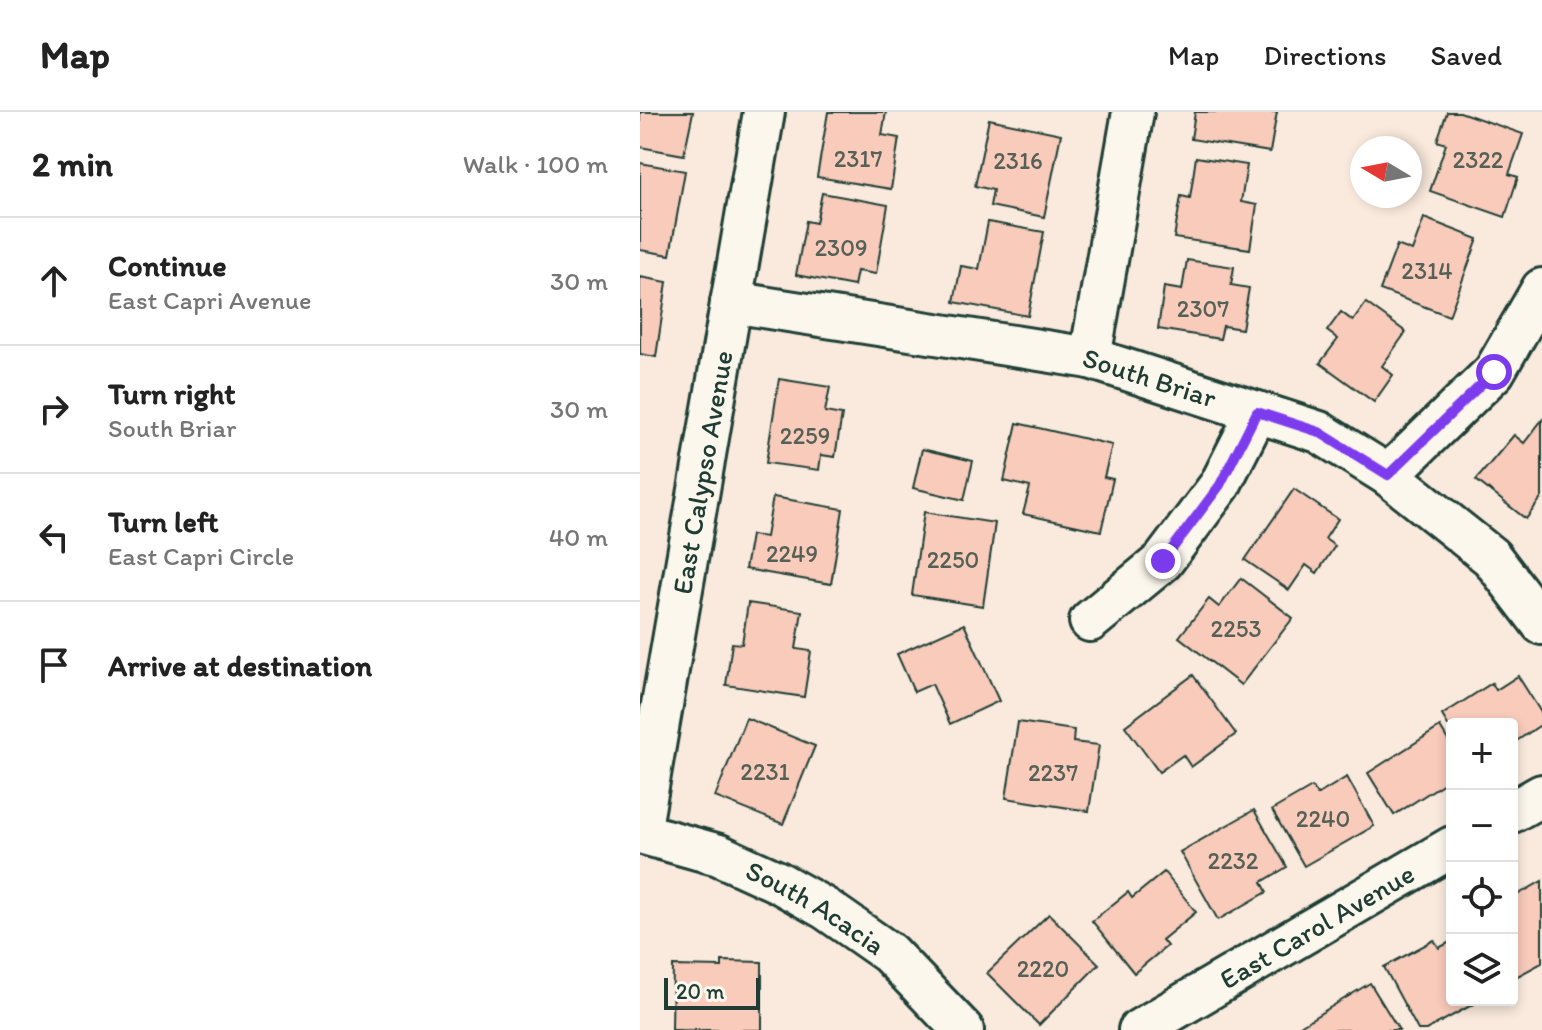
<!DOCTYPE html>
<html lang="en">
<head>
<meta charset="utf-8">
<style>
	:root { --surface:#fff; --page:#f6f6f6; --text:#222; --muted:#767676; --line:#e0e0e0 }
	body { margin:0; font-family:Itim,sans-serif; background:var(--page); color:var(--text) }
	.controls { position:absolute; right:24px; bottom:24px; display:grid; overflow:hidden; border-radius:8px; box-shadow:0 4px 12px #0003 }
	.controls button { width:72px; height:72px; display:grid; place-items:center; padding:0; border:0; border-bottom:2px solid var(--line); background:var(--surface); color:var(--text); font:40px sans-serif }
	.compass { position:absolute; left:710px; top:24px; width:72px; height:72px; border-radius:50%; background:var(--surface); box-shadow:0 4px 12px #0003; rotate:280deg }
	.scale { position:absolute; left:24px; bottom:20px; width:96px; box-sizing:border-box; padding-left:8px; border:4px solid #1f3d34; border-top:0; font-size:22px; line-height:28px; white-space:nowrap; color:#1f3d34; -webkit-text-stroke:6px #fbf7ec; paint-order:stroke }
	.stop { position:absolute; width:24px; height:24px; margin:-18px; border:6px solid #7c3aed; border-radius:50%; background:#fff }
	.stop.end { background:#7c3aed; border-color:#fff; box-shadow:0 2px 8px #0008 }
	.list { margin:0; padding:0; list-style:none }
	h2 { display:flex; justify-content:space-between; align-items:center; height:104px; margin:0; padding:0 32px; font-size:34px }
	h2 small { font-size:26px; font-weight:400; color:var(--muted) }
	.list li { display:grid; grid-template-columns:52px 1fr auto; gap:24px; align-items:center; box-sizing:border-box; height:128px; padding:0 32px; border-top:2px solid var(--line) }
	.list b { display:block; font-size:30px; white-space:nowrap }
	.list p { margin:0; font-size:26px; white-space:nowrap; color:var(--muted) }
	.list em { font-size:26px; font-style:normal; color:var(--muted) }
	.icon { flex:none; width:44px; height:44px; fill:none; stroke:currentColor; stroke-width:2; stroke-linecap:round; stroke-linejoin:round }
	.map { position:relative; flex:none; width:902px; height:918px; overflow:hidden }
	header { display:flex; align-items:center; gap:48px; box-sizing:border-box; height:112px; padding:0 40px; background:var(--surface); border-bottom:2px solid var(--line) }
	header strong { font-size:38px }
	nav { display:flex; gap:44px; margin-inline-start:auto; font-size:28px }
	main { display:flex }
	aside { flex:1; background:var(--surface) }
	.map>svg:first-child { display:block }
</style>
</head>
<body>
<header>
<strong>Map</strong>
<nav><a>Map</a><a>Directions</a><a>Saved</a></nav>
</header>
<main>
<aside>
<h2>2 min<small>Walk · 100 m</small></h2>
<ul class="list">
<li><svg class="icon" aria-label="ahead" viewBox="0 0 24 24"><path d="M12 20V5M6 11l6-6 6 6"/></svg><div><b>Continue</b><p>East Capri Avenue</p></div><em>30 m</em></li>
<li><svg class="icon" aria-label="right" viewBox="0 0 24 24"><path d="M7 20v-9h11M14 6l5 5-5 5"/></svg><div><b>Turn right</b><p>South Briar</p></div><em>30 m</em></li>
<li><svg class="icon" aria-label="left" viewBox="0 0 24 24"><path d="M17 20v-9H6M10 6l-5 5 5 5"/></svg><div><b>Turn left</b><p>East Capri Circle</p></div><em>40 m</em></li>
<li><svg class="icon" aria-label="arrive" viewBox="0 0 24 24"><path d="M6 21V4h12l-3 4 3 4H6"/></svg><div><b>Arrive at destination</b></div></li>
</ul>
</aside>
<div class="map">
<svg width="902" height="918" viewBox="0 0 902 918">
	<rect width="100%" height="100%" fill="#faeadd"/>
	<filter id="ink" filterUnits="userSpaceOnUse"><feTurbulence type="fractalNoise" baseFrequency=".0125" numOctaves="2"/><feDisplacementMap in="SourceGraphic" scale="16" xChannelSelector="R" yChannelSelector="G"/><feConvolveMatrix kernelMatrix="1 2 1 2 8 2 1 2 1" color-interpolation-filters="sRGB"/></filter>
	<g filter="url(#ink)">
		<g fill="#f8cbbb" stroke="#1f3d34" stroke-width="2">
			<path d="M0,0H53L44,43L0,35Z"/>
			<path d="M188,0H246L242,23L259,26L251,77L177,65Z"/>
			<path d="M555,0H637L630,40L551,27Z"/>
			<path d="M807,0H820L883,22L869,62L878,65L865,105L790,79L806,32L797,29Z"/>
			<path d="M349,7L421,22L404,105L350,94L353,78L335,74Z"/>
			<path d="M556,45L607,53L601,90L617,93L610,137L534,126L541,84L550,86Z"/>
			<path d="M0,51L45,59L30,143L0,138Z"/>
			<path d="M182,81L248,93L236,162L217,159L214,174L156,163L166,109L176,111Z"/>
			<path d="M784,106L838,127L809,204L740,178L757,133L772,139Z"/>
			<path d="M348,110L404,120L388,204L314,190L321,154L339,157Z"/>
			<path d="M547,148L594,155L591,173L609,176L602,217L583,214L580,227L518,217L524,175L542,178Z"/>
			<path d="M0,165L27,170L16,245L0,242Z"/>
			<path d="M726,191L766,220L742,254L753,263L734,290L680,251L698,227L687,219L701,200L713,209Z"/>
			<path d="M139,267L190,275L185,300L202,303L195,345L181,343L179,358L126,351Z"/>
			<path d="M902,308V385L886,407L836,368L874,323L884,331Z"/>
			<path d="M377,311L472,333L464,365L473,367L461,419L383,402L390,375L364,369Z"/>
			<path d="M282,337L333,349L324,388L273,376Z"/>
			<path d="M654,377L698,407L685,427L695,434L677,461L666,453L649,478L605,448Z"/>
			<path d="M133,385L203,397L191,472L105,457L111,423L126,425Z"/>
			<path d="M284,400L355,411L343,494L272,483Z"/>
			<path d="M601,466L653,506L601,573L539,525L569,487L579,495Z"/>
			<path d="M108,491L162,499L156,537L171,539L164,585L86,573L92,531L102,532Z"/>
			<path d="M324,512L359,589L310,612L292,572L274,580L257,542Z"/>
			<path d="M553,563L596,622L551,655L543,643L519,660L485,614Z"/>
			<path d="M878,564L902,602V612L872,632V612H812V620L802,603L852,571L856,578Z"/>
			<path d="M106,606L175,634L143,712L75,685Z"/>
			<path d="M378,610L434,618L433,630L459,633L449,699L366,686Z"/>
			<path d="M800,615L812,635V666L754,703L728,661Z"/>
			<path d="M707,665L734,714L664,754L632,698L672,675L677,683Z"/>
			<path d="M614,698L647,755L622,770L627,780L578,808L540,740Z"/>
			<path d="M524,760L556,800L522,828L527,834L494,861L452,809L488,780L492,786Z"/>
			<path d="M902,769V851L872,867V786Z"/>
			<path d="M409,802L459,852L399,913L347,861Z"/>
			<path d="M794,828L799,836L812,829V888H841L786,918H778L744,855Z"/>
			<path d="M82,849L122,850V918H32L33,854L82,855Z"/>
			<path d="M730,871L759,918H663L660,914Z"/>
		</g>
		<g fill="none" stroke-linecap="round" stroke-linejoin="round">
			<defs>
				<g id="minor">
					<path id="s1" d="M91,190L450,246L679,320L748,363L851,445L902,512"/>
					<path d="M450,246L493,0"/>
					<path d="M748,363L854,260L902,177"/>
					<path d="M450,509L523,449L580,373L617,300"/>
					<path d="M872,700L902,683"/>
					<path id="s2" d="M0,721L124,0"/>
					<path id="s3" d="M0,721L79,743L138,770L186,797L249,841L323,918"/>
					<path id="s4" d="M499,918L812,735"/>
				</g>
			</defs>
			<use href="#minor" stroke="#1f3d34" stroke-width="46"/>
			<use href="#minor" stroke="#fbf7ec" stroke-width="40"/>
		</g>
	</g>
	<g fill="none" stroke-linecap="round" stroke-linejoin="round" filter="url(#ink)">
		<path stroke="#7c3aed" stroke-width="10" d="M523,449L580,373L617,300L679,320L748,363L854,260"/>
	</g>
	<g text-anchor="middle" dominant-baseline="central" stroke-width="8" stroke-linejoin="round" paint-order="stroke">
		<g font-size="24" fill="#556056">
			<text x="218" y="46">2317</text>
			<text x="838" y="47">2322</text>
			<text x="378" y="48">2316</text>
			<text x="201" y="135">2309</text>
			<text x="787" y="158">2314</text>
			<text x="563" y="196">2307</text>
			<text x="165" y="323">2259</text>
			<text x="152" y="441">2249</text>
			<text x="313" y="447">2250</text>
			<text x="596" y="516">2253</text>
			<text x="125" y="659">2231</text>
			<text x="413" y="660">2237</text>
			<text x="683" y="706">2240</text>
			<text x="593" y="748">2232</text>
			<text x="403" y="856">2220</text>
		</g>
		<g font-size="28" fill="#1f3d34" stroke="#fbf7ec">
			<text stroke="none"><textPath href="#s1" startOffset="426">South Briar</textPath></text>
			<text stroke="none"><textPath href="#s2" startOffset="366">East Calypso Avenue</textPath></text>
			<text stroke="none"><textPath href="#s3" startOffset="192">South Acacia</textPath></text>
			<text stroke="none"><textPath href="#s4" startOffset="206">East Carol Avenue</textPath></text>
		</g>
	</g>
</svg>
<div class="controls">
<button>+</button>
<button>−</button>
<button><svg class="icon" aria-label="locate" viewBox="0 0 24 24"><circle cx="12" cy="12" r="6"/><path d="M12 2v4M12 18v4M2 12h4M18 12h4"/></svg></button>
<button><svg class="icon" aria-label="layers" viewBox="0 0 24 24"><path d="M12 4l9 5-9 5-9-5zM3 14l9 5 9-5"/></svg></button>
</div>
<svg class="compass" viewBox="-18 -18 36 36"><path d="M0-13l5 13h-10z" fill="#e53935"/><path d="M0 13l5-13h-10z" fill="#767676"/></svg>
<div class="scale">20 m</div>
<div class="stop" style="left:854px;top:260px"></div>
<div class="stop end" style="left:523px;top:449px"></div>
</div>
</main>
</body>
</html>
